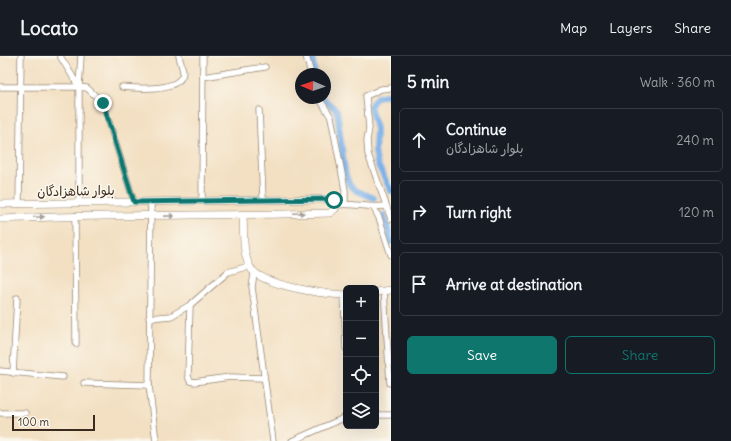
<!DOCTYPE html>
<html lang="en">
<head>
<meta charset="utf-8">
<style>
	:root { --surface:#171b24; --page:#242831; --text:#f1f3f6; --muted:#9ea1a6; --line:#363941; --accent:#0f766e }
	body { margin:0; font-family:Delius,"Playpen Sans Arabic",sans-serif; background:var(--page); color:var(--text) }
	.controls { position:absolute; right:12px; bottom:12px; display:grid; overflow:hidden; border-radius:6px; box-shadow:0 4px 16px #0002 }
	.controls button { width:36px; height:36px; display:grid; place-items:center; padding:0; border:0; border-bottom:1px solid var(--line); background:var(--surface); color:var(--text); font:20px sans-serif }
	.compass { position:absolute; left:295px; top:12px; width:36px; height:36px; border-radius:50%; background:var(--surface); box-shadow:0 4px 16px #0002; rotate:272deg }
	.scale { position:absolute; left:12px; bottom:10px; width:83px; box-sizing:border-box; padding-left:4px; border:2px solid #3b2a1e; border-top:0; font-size:11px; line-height:14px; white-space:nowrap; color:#3b2a1e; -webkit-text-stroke:3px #fbf7ec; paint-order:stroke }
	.stop { position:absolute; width:12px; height:12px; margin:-9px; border:3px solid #0f766e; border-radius:50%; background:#fff }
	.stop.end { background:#0f766e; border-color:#fff; box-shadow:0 1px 4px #0008 }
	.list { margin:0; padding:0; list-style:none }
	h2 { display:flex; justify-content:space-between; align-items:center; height:52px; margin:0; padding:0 16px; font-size:17px }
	h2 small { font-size:13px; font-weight:400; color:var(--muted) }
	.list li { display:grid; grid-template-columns:26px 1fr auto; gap:12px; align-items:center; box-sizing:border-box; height:64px; margin:0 8px 8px; padding:0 8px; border:1px solid var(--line); border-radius:6px }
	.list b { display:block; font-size:15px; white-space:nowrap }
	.list p { margin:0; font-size:13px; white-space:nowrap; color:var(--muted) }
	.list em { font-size:13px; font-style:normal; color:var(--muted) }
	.actions { display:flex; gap:8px; padding:12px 16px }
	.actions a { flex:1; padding:9px 0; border:1px solid var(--accent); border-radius:6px; text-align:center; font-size:14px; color:var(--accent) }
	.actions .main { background:var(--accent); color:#fff }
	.icon { flex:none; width:22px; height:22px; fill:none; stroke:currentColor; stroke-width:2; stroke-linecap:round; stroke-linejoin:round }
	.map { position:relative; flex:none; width:391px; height:385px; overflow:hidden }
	header { display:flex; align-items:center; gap:24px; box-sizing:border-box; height:56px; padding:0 20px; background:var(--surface); border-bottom:1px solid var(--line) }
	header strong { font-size:19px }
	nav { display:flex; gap:22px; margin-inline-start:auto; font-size:14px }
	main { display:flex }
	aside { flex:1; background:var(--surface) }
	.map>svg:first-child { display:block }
</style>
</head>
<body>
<header>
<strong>Locato</strong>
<nav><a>Map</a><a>Layers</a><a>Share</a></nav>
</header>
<main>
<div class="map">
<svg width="391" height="385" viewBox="0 0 391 385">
	<rect width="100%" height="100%" fill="#fbf7ec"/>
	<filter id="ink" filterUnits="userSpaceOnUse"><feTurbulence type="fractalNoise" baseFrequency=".025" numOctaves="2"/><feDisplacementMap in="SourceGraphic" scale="8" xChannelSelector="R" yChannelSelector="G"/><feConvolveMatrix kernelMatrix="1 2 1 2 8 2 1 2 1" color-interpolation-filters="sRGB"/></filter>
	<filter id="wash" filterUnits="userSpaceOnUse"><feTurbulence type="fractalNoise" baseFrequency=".012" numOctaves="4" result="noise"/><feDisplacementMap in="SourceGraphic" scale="16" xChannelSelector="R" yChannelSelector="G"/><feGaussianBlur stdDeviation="0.9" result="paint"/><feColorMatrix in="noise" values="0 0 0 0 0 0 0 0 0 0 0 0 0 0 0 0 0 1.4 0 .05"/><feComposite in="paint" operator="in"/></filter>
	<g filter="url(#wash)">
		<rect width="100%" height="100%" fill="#f3e0c3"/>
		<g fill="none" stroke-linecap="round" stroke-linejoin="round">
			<g stroke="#7cb2ea" stroke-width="6">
				<path d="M312,0L315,18"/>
				<path d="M391,38L377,41L370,50L376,73L375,95L377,107L391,135"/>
				<path d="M323,42L337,55L345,117L349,128L355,134L374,142"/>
				<path d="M384,159L391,186"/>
			</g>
		</g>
	</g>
	<g filter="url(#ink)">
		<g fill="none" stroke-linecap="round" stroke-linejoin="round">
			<defs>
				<g id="minor">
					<path d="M60,0L79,31"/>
					<path d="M306,0L311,18"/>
					<path d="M203,21L265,11"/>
					<path d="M0,31H79L87,32L103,47L134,146"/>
					<path d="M122,31C135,32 183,37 183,15C182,10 180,5 179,0"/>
					<path d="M391,32L381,33L366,40L369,72L367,84L368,98L391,163"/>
					<path d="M319,42L331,61L345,134V148"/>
					<path d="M259,54L263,143"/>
					<path d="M202,145L203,0"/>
					<path d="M151,146L149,329L156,385"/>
					<path d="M79,147V31L81,0"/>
					<path d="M19,148L21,0"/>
					<path d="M336,149C353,147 369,152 385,150"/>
					<path d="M374,152L379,162L391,199"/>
					<path d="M75,160L76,288"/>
					<path d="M254,218L252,231L273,385"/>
					<path d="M384,235L390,327"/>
					<path d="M344,239L346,292"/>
					<path d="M190,249L188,320L190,325L194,326L230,321L263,322"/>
					<path d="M149,262L171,260L190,249L228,216L249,210"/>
					<path d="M0,315L63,321"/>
					<path d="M13,317L17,242"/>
					<path d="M84,327L149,329"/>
					<path d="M0,357H25"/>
					<path d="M376,359H391"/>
					<path d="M292,385L346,361"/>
				</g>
				<g id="major">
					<path d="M0,148L330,143L334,145L336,149L335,153L330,157C220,160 110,158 0,163"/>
					<path d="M243,159C244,175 242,196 250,211C260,230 325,238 346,239"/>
					<path d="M376,236L391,234"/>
				</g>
			</defs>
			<use href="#minor" stroke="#978570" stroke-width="7"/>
			<use href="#major" stroke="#978570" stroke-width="8"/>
			<use href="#minor" stroke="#fff" stroke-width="5.5"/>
			<use href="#major" stroke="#fff" stroke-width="7"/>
		</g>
		<defs><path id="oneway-solid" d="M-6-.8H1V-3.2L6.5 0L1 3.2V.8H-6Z"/></defs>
		<g fill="#a79f9a">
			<use href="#oneway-solid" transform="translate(299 157) rotate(-2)"/>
			<use href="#oneway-solid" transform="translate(169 160) rotate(-1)"/>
			<use href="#oneway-solid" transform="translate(39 161) rotate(-2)"/>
		</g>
	</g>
	<g fill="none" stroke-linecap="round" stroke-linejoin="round" filter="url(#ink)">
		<path stroke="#0f766e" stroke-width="5" d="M103,47L134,146L330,143L334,144"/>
	</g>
	<g text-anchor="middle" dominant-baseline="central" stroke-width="3" stroke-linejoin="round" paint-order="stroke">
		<g font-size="13" fill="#3b2a1e" stroke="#fbf7ec">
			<text transform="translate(76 135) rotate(-1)">بلوار شاهزادگان</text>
		</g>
	</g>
</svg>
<div class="controls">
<button>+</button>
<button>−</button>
<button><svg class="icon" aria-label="locate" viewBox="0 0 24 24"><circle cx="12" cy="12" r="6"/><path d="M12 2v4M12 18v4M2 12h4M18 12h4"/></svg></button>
<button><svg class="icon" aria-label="layers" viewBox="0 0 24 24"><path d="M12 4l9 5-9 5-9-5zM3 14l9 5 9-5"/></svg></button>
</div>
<svg class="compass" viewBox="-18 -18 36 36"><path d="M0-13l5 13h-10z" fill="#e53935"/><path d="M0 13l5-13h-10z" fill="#9ea1a6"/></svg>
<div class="scale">100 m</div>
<div class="stop" style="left:334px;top:144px"></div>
<div class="stop end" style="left:103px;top:47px"></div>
</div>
<aside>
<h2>5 min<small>Walk · 360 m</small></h2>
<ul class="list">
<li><svg class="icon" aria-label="ahead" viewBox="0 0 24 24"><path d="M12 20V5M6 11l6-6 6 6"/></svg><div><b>Continue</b><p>بلوار شاهزادگان</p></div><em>240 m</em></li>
<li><svg class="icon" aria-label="right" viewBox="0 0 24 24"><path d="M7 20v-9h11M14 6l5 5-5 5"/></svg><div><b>Turn right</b></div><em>120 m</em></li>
<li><svg class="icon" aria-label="arrive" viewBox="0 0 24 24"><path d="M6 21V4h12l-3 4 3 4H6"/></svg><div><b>Arrive at destination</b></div></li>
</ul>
<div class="actions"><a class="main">Save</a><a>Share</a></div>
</aside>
</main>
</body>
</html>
